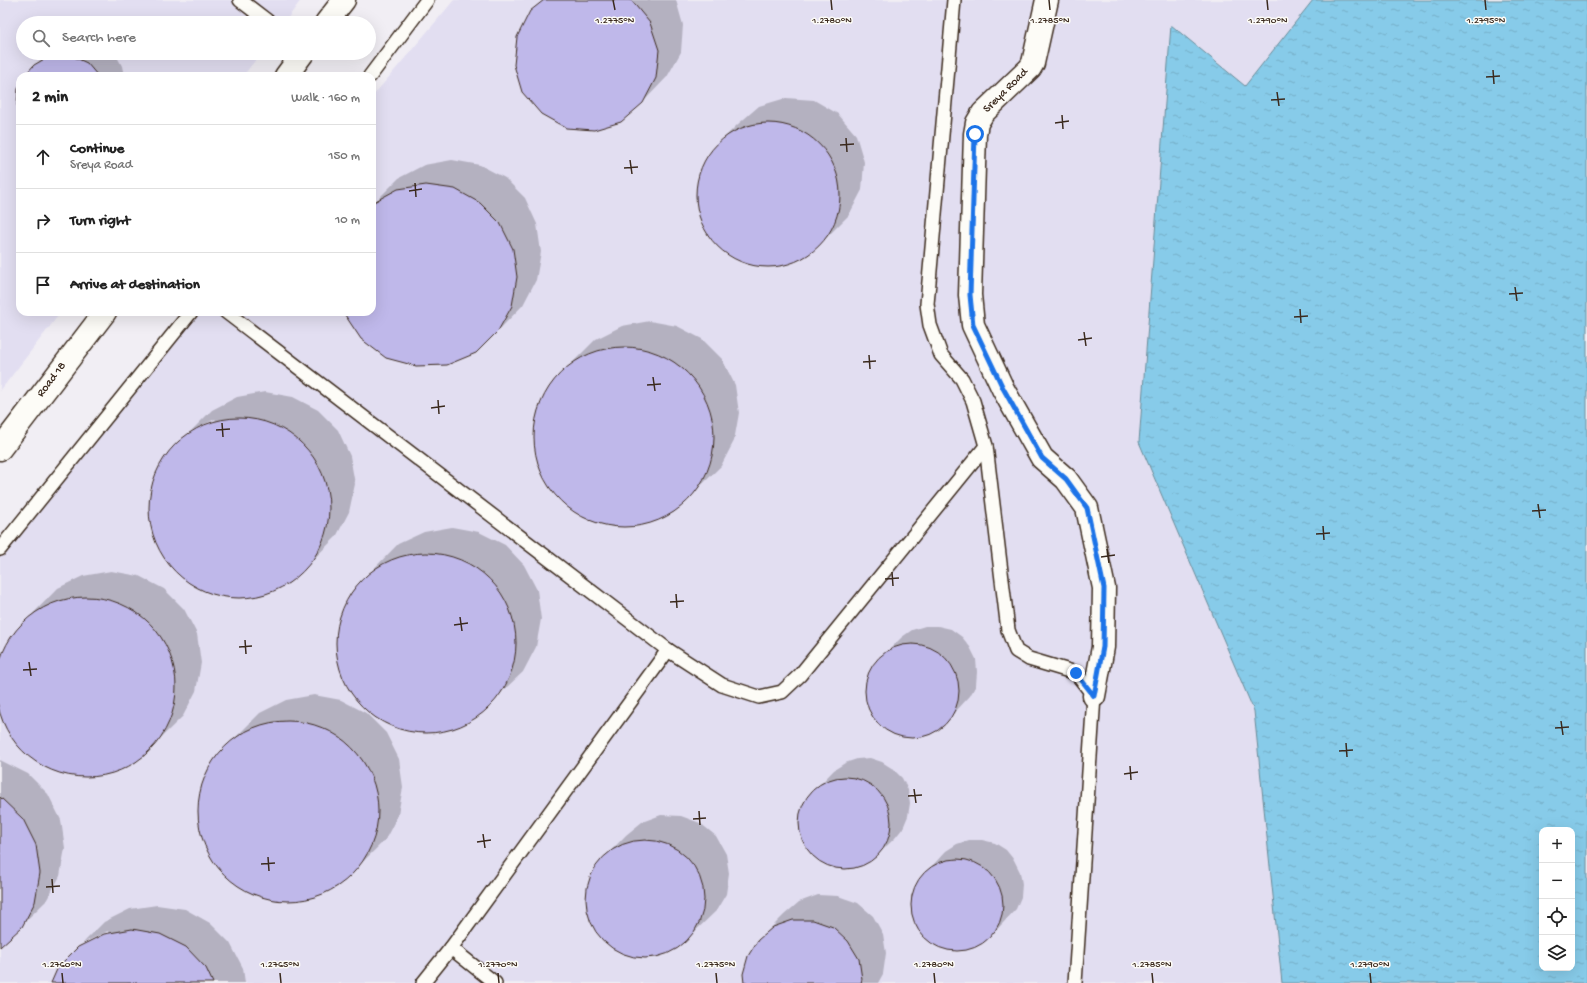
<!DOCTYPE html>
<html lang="en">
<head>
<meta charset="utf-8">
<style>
	:root { --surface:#fff; --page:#f2f2f2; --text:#222; --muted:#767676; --line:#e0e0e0 }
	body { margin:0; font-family:"Gochi Hand",sans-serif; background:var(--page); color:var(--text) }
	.controls { position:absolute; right:12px; bottom:12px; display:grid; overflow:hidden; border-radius:8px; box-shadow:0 4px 16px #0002 }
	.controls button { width:36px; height:36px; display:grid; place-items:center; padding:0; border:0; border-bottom:1px solid var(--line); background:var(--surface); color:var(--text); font:20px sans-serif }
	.stop { position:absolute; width:12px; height:12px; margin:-9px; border:3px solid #1a73e8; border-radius:50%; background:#fff }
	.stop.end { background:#1a73e8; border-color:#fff; box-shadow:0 1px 4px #0008 }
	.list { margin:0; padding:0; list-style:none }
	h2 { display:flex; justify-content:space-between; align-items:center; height:52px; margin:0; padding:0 16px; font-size:17px }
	h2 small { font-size:13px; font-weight:400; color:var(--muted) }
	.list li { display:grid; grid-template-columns:26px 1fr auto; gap:12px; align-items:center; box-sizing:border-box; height:64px; padding:0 16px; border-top:1px solid var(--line) }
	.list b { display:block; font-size:15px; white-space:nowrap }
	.list p { margin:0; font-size:13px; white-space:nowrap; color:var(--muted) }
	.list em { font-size:13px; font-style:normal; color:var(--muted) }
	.icon { flex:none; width:22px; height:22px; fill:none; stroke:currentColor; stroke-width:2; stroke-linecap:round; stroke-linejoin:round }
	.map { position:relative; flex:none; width:1587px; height:983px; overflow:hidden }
	.search { position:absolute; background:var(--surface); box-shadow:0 4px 16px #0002; left:16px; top:16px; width:360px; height:44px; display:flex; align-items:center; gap:10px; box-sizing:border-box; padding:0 14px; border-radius:22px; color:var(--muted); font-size:15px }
	.panel { position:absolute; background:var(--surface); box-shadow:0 4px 16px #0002; left:16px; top:72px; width:360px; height:244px; border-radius:12px }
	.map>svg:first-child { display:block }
</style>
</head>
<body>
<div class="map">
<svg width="1587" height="983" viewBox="0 0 1587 983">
	<defs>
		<pattern id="water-ripples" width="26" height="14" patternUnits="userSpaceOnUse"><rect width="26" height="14" fill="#87cbe9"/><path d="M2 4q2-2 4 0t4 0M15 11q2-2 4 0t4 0" fill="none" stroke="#75aec7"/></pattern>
	</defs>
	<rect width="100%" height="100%" fill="#f1eef4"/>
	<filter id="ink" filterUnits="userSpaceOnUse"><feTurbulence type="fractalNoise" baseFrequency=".025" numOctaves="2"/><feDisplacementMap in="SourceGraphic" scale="8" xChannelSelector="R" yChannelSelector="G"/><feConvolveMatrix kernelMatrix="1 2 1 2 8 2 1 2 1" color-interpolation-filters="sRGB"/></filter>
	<g filter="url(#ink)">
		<g fill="#e2def1">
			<path d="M0,0H301L284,23H23V53H261L243,76H20V312H61L0,391Z"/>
			<path d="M454,0H1313L1245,87L1171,26L1139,442L1254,711L1282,983H0V542L192,312H372V97Z"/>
		</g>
		<path fill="url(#water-ripples)" stroke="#698b98" fill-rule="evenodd" d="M1313,0H1587V983H1282L1254,711L1139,442L1171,25L1245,86ZM1542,830H1572V968H1542Z"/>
		<g fill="#0003">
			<path d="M543,0H676L683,25L681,52L667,77L642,103L531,12Z"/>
			<path d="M47,53H115L122,66L124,76H25Z"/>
			<path d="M786,98L814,100L838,114L856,135L864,162L862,190L849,215L823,241L802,259L775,267L748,264L723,251L705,229L696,203L699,175L712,150L737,125L759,106Z"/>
			<path d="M452,160L480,165L505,178L525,198L537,224L541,252L536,280L523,305L498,331L344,312H372V205L399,178L424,165Z"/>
			<path d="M650,321L677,326L702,339L722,359L735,385L739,413L734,441L721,466L673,513L644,525L613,527L584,518L559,499L542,473L534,443L537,412L551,384L596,339L622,326Z"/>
			<path d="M265,392L293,397L318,410L338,430L350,456L355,484L349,512L336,537L288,584L260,596L229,598L199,589L175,571L157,545L150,515L153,484L166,456L186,435L216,420L215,419L191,431L212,410L237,397Z"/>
			<path d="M452,527L479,532L505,545L524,565L537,590L541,619L536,647L523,672L474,718L446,731L416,732L386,724L361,705L344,679L337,649L339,618L353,590L398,544L424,532Z"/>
			<path d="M111,571L139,576L164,589L184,609L197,634L201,663L196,691L183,716L135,763L106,775L75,776L46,768L21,749L3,723L0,708V662L13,634L58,588L83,576Z"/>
			<path d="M925,626H938L951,629L962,637L970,647L976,659L977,672L976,685L970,696L942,726L931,733L918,737H905L892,734L882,726L873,716L868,704L866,691L868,678L873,666L902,637L912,630Z"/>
			<path d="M314,695L341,700L366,713L386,733L399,759L403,787L398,815L385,840L337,887L308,899L277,901L248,892L223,873L206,848L198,818L201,786L215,758L260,713L286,700Z"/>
			<path d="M870,758L882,762L893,769L902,778L908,790L910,803L908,816L903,828L895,838L875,857L864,865L852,868L839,869L827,865L816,858L807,849L801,837L799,825L801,812L806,799L834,770L845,763L857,759Z"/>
			<path d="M0,760L28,774L48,794L61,820L65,848L60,876L46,901L0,946Z"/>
			<path d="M661,815L681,816L700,823L716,836L726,854L729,873L726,894L716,911L690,936L677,949L660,956L641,958L624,954L608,944L596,930L588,913L587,894L591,876L601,861L626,835L642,822Z"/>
			<path d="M969,840H982L995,843L1006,850L1014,860L1020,872L1022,884L1021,897L1016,909L988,939L977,946L964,950L952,951L939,947L928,940L919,930L914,919L912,906L913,893L918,881L946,851L957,844Z"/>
			<path d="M818,895L838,896L858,903L873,916L883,934L886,953L883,974L878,983H745L758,941L784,915L799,902Z"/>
			<path d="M157,905L185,909L210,923L230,943L243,968L245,983H52L59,968L81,945V946L109,933L108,931L83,943L104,922L130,909Z"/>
		</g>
		<g fill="#bfb8ea" stroke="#3b2a1e">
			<path d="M544,0H631L650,23L659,50L656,78L643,103L621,122L594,130L566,128L541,114L522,92L514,65L517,37L530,11Z"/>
			<path d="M60,55L74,57L87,63L98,76H24L34,65L46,58Z"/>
			<path d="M20,85V114L17,105L18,89Z"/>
			<circle cx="768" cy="195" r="72"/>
			<path d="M426,185L455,189L480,203L500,223L513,249L517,277L512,306L498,331L476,353L447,365L416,366L386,358L361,339L343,312H372V203L398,189Z"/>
			<circle cx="624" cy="437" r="90"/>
			<circle cx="239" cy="508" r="90"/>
			<circle cx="426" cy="643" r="90"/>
			<circle cx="86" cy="687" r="90"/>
			<circle cx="912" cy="691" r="47"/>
			<circle cx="288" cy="811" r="90"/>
			<circle cx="845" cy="823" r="46"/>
			<path d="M0,797L23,819L36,845L40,873L35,902L22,927L0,947Z"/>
			<circle cx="645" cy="899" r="59"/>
			<circle cx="957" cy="905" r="46"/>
			<path d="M793,920H813L833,927L848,941L859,959L862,979L861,983H744L743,974L748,956L758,940L773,927Z"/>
			<path d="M132,929L160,934L186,947L206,968L213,983H51L58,967L78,947L104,934Z"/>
		</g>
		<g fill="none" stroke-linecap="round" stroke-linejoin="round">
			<defs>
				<g id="service">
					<path d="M240,0L270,23"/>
					<path d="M954,0L927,304L930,325L941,355L962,379L973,401L986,446L1008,630L1016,651L1029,659L1076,673L1094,696L1075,983"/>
					<path d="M370,76L427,0"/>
					<path d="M226,312L668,650L722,685L759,697L782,692L800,675L986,446"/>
					<path d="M0,549L191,312"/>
					<path d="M451,948L495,983"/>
					<path d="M423,983L451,948L668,650"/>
				</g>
				<g id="tertiary">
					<path d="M1047,0L1033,63L1030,68L983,113L977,123L975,134L970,295L973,325L1003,389L1042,458L1066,479L1087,508L1104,588L1103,647L1094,696"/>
					<path d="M326,23L344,0"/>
					<path d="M286,76L303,53"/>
					<path d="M0,449L105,312"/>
				</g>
			</defs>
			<use href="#service" stroke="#3b2a1e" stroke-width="16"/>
			<use href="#tertiary" stroke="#3b2a1e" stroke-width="25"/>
			<use href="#service" stroke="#fdfcf7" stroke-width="13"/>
			<use href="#tertiary" stroke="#fdfcf7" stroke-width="22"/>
		</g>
	</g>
	<g fill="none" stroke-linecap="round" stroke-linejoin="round" filter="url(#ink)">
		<path stroke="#1a73e8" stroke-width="5" d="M975,134L970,295L973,325L1003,388L1042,458L1066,479L1087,508L1104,588L1103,647L1094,696L1076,673"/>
	</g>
	<path fill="none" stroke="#3b2a1e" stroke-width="1.5" d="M613,0L615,10M831,0L832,10M1049,0L1050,10M1267,0L1268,10M1485,0L1486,10M1493,70L1494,84M1486,77L1500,76M1277,92L1279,106M1271,100L1285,99M1062,115L1063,129M1055,123L1069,121M846,138L847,152M840,145L854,144M630,160L632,174M624,168L638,167M415,183L416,197M409,191L422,189M1515,287L1517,301M1509,294L1523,293M1300,309L1301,323M1294,317L1308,316M1084,332L1086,346M1078,340L1092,338M869,355L870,369M863,362L876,361M653,377L655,391M647,385L661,384M438,400L439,414M431,408L445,406M222,423L223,437M216,430L230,429M1538,504L1540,518M1532,511L1546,510M1323,526L1324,540M1316,534L1330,533M1107,549L1109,563M1101,557L1115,555M892,572L893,586M885,579L899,578M676,594L677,608M670,602L684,601M460,617L462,631M454,625L468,623M245,640L246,654M239,647L252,646M29,662L31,676M23,670L37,669M1561,721L1563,735M1555,728L1569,727M1346,743L1347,757M1339,751L1353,750M1130,766L1131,780M1124,774L1138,772M914,789L916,803M908,796L922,795M699,811L700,825M693,819L706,818M483,834L485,848M477,842L491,840M268,857L269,871M261,864L275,863M52,879L53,893M46,887L60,886M62,973L63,983M280,973L281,983M498,973L499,983M716,973L717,983M934,973L935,983M1152,973L1153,983M1370,973L1371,983"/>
	<g text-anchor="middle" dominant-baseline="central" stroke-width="3" stroke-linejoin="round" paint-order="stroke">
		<g font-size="12" fill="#3b2a1e" stroke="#fdfcf7">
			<text transform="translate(1006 91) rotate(-45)">Sreya Road</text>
			<text transform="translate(52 380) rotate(-53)">Road 18</text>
		</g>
	</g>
	<g font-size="10" text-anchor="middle" fill="#3b2a1e" stroke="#fdfcf7" stroke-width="3" stroke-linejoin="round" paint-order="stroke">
		<text x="615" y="23">1.2775°N</text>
		<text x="832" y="23">1.2780°N</text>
		<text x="1050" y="23">1.2785°N</text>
		<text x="1268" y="23">1.2790°N</text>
		<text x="1486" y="23">1.2795°N</text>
		<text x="62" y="967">1.2760°N</text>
		<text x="280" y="967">1.2765°N</text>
		<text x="498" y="967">1.2770°N</text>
		<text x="716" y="967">1.2775°N</text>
		<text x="934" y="967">1.2780°N</text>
		<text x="1152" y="967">1.2785°N</text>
		<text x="1370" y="967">1.2790°N</text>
	</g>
</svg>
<div class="controls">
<button>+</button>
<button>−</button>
<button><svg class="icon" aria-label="locate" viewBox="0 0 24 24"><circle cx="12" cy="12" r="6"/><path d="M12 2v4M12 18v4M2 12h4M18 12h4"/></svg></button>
<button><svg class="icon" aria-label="layers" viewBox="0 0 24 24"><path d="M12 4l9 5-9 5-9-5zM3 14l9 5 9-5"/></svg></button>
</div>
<div class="stop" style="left:975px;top:134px"></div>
<div class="stop end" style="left:1076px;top:673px"></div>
<div class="search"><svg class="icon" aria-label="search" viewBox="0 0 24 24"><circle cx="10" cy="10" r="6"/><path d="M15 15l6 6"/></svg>Search here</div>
<section class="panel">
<h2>2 min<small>Walk · 160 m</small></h2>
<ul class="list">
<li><svg class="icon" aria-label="ahead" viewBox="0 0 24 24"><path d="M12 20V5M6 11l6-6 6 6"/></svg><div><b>Continue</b><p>Sreya Road</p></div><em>150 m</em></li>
<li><svg class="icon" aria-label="right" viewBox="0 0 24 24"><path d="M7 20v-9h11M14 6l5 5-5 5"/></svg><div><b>Turn right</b></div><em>10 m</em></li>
<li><svg class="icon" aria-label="arrive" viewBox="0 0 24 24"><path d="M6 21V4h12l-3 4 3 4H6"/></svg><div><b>Arrive at destination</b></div></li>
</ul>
</section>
</div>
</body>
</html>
